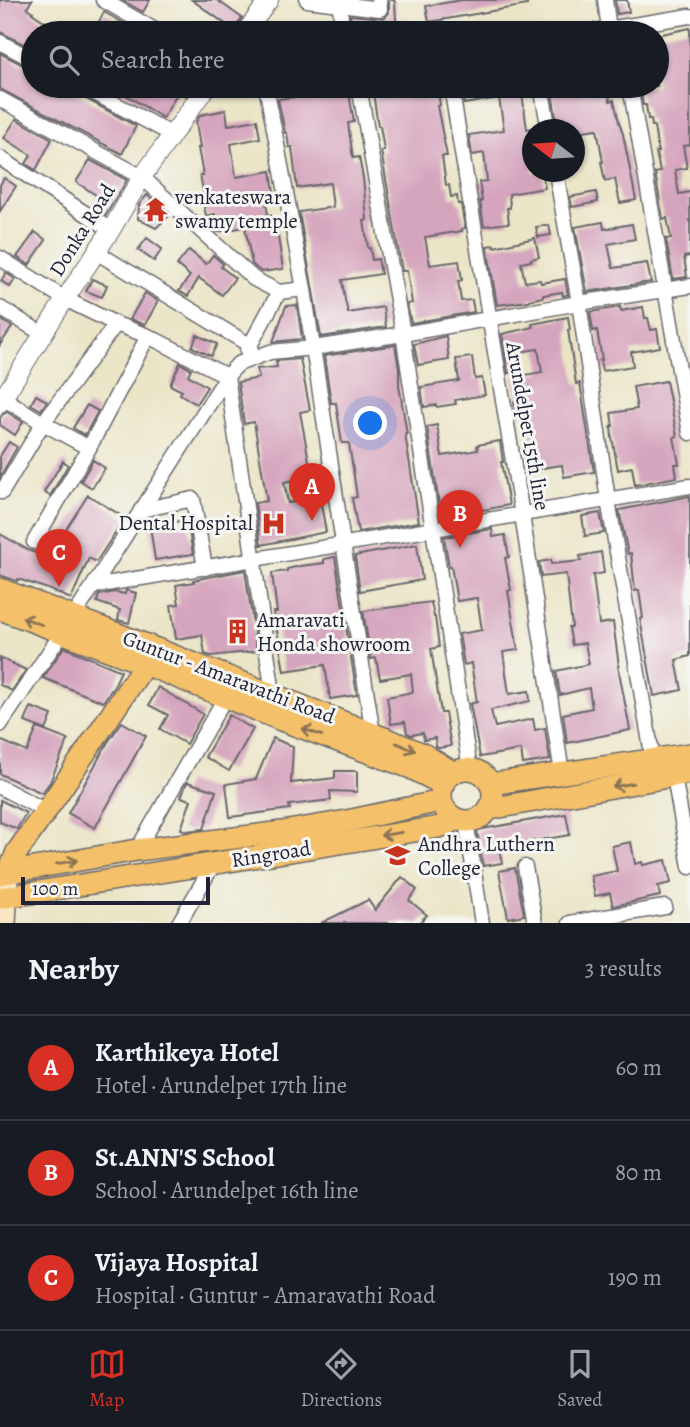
<!DOCTYPE html>
<html lang="en">
<head>
<meta charset="utf-8">
<style>
	:root { --surface:#171b24; --page:#20242c; --text:#f1f3f6; --muted:#9ea1a6; --line:#363941; --accent:#d93025 }
	body { margin:0; font-family:Alegreya,serif; background:var(--page); color:var(--text) }
	.compass { position:absolute; left:522px; top:119px; width:63px; height:63px; border-radius:50%; background:var(--surface); box-shadow:0 2px 5px #0004; rotate:287deg }
	.scale { position:absolute; left:21px; bottom:18px; width:189px; box-sizing:border-box; padding-left:7px; border:4px solid #22223b; border-top:0; font-size:19px; line-height:24px; white-space:nowrap; color:#22223b; -webkit-text-stroke:5px #f6f6f2; paint-order:stroke }
	.you { position:absolute; left:371px; top:424px; width:24px; height:24px; margin:-18px; border:5px solid #fff; border-radius:50%; background:#1a73e8; box-shadow:0 0 0 10px #1a73e833 }
	.badge { display:grid; place-items:center; width:46px; height:46px; border-radius:50%; background:var(--accent); color:#fff; font-size:23px; font-weight:700 }
	.pin { position:absolute; translate:-50% -58px; filter:drop-shadow(0 2px 4px #0008) }
	.pin::after { content:''; position:absolute; top:37px; width:24px; height:21px; background:inherit; clip-path:polygon(0 0,100% 0,50% 100%) }
	.list { margin:0; padding:0; list-style:none }
	h2 { display:flex; justify-content:space-between; align-items:center; height:91px; margin:0; padding:0 28px; font-size:30px }
	h2 small { font-size:23px; font-weight:400; color:var(--muted) }
	.list li { display:grid; grid-template-columns:46px 1fr auto; gap:21px; align-items:center; box-sizing:border-box; height:105px; padding:0 28px; border-top:2px solid var(--line) }
	.list b { display:block; font-size:26px; white-space:nowrap }
	.list p { margin:0; font-size:23px; white-space:nowrap; color:var(--muted) }
	.list em { font-size:23px; font-style:normal; color:var(--muted) }
	.icon { flex:none; width:38px; height:38px; fill:none; stroke:currentColor; stroke-width:2; stroke-linecap:round; stroke-linejoin:round }
	.map { position:relative; flex:none; width:690px; height:923px; overflow:hidden }
	.search { position:absolute; background:var(--surface); box-shadow:0 2px 5px #0004; left:21px; right:21px; top:21px; height:77px; display:flex; align-items:center; gap:18px; box-sizing:border-box; padding:0 24px; border-radius:38px; color:var(--muted); font-size:26px }
	.sheet { height:406px; background:var(--surface) }
	nav { display:flex; justify-content:space-around; align-items:center; box-sizing:border-box; height:98px; border-top:2px solid var(--line); background:var(--surface); font-size:19px; color:var(--muted) }
	nav a { display:grid; justify-items:center; gap:4px }
	nav .on { color:var(--accent) }
	.map>svg:first-child { display:block }
</style>
</head>
<body>
<div class="map">
<svg width="690" height="923" viewBox="0 0 690 923">
	<rect width="100%" height="100%" fill="#f6f6f2"/>
	<filter id="ink" filterUnits="userSpaceOnUse"><feTurbulence type="fractalNoise" baseFrequency=".0143" numOctaves="2"/><feDisplacementMap in="SourceGraphic" scale="14" xChannelSelector="R" yChannelSelector="G"/><feConvolveMatrix kernelMatrix="1 2 1 2 8 2 1 2 1" color-interpolation-filters="sRGB"/></filter>
	<filter id="wash" filterUnits="userSpaceOnUse"><feTurbulence type="fractalNoise" baseFrequency=".00686" numOctaves="4" result="noise"/><feDisplacementMap in="SourceGraphic" scale="28" xChannelSelector="R" yChannelSelector="G"/><feGaussianBlur stdDeviation="1.57" result="paint"/><feColorMatrix in="noise" values="0 0 0 0 0 0 0 0 0 0 0 0 0 0 0 0 0 1.4 0 .05"/><feComposite in="paint" operator="in"/></filter>
	<g filter="url(#wash)">
		<rect width="100%" height="100%" fill="#ebe5c7"/>
		<g id="blocks">
			<g fill="#d5a4bd">
				<path d="M0,0H32L27,8L33,12L32,13L62,33H33V49L0,32Z"/>
				<path d="M122,0H150L143,12Z"/>
				<path d="M192,0H217L242,18L234,30Z"/>
				<path d="M389,0H394L395,3L397,33H377V31L356,30V33H352L350,15L384,18L389,13Z"/>
				<path d="M462,0H526L527,5L429,22L426,6Z"/>
				<path d="M615,0H627L629,12L617,14Z"/>
				<path d="M104,12L123,23L117,33H93Z"/>
				<path d="M690,28V145L683,146L687,168L675,170L679,194L690,192V256L684,257L687,277L673,279L666,239L671,238L667,218L663,219L655,173L660,172L656,152H658L654,126H652L651,119H648L646,105H643L640,86H657V35Z"/>
				<path d="M0,53L33,70V86H70L77,94L136,126L122,154L0,89Z"/>
				<path d="M112,86H193L186,96L178,92L163,118Z"/>
				<path d="M372,86H437L440,105L437,106L447,156H442L446,185H449L451,197L457,196L458,204H461L465,228L461,229L462,231L425,237L430,265L459,261L462,280L458,281L461,301L472,300L474,312L411,323L407,304L412,303L407,271H402L381,151L384,150L380,126H378Z"/>
				<path d="M461,86H521L527,129L533,128V172H542L545,188L509,194L510,208H507L509,223L484,226L480,201H482L479,182L487,181L484,153L472,155L469,135L504,130L499,98L464,104Z"/>
				<path d="M551,86H565L566,91L596,86H608L610,101L614,100L619,122L623,134L636,200L620,203L615,179L605,181L601,162H603L597,129L577,132L576,130H558Z"/>
				<path d="M348,88L354,122L348,123L353,158L359,157L363,178L367,220L364,221L368,248H370L372,260L378,259L381,274L342,280L345,300L348,313L383,307L386,327L321,337L299,212L333,207L330,183L297,188L292,147H289L287,133H285L278,99L294,97V94L304,93L305,95Z"/>
				<path d="M226,110L228,125L257,120L260,138L231,144L236,177L271,171L274,192L265,194L268,216L271,215L273,225L276,224L283,269L262,272L260,271L252,264L245,227L217,232L215,214L206,216L204,206H206L200,175H203L198,148H200L196,122L200,115Z"/>
				<path d="M16,119L52,139L36,170L26,164L31,155L4,138Z"/>
				<path d="M90,160L127,180L106,215L92,206L99,197L76,182Z"/>
				<path d="M4,178L16,186L0,211V185Z"/>
				<path d="M596,192L598,202L572,207L570,197Z"/>
				<path d="M147,195L170,215L156,228L138,219L139,205Z"/>
				<path d="M603,222L604,229L632,224L635,239L608,244L613,268L647,263L651,282L587,292L575,227Z"/>
				<path d="M549,225L551,235L538,237L536,227Z"/>
				<path d="M35,232L46,240L29,265L17,257Z"/>
				<path d="M147,238L162,249L154,261L138,250Z"/>
				<path d="M535,238L539,257L531,259V261L521,263L525,282L540,280L541,283L565,279L568,295L563,296L562,292L543,295V297L529,300V301L497,305L487,246L494,245V247Z"/>
				<path d="M189,250L206,264L213,255L223,264L221,267L235,278L222,295L199,278L188,296L179,291L190,276L177,265Z"/>
				<path d="M6,273L15,279L10,287L1,281Z"/>
				<path d="M92,279L107,285L102,297L86,291Z"/>
				<path d="M145,293L158,301L145,325L130,319Z"/>
				<path d="M297,305L302,339L273,342L286,306Z"/>
				<path d="M620,307L621,311L643,307L645,318H648L651,330L657,329L660,347L631,352L633,366L602,371L600,360H602L597,330L593,331L590,312Z"/>
				<path d="M568,317L570,330H568L576,384L580,383L594,472L564,477L562,465L528,470L526,457L534,456L531,434L528,435L524,413L516,414L514,402L518,401L514,377L542,372L538,349L518,352L521,371L508,373L502,334L533,327L532,324Z"/>
				<path d="M0,319L12,327L0,345Z"/>
				<path d="M197,335L217,344L211,356L192,347Z"/>
				<path d="M446,336L449,360L418,365L414,344Z"/>
				<path d="M395,345L399,368V385L407,434H405L419,522L358,532L352,498L357,497L349,443H342L336,403H331L324,356Z"/>
				<path d="M472,357L475,379L482,378L485,395L455,400L456,404L437,407L436,405L424,407L421,387L459,381L456,359Z"/>
				<path d="M300,359L310,410L300,412L312,477L284,482L288,503L320,498L326,532L261,545L255,503L267,501L254,422L244,424L238,382L259,378L257,369L277,367L276,361Z"/>
				<path d="M180,363L191,369L188,375L207,387L196,404L180,394L182,391L170,385Z"/>
				<path d="M666,381L677,436L674,437L679,464H675L677,477L635,485L632,467L618,470L612,437L611,426H613L611,413L637,409L633,387Z"/>
				<path d="M36,395L47,401L41,410L31,404Z"/>
				<path d="M87,405L98,411L85,435L73,428Z"/>
				<path d="M7,412L23,422L15,435L0,425V418L3,414Z"/>
				<path d="M437,425L442,456L478,450L477,445L500,441L503,462H501L509,505L441,518L427,427Z"/>
				<path d="M9,442L17,447L0,477V456Z"/>
				<path d="M93,460L105,468L92,488L81,481Z"/>
				<path d="M63,461L68,465L50,496L44,492Z"/>
				<path d="M88,495L125,518L96,562L89,558L71,599L48,589L18,579L17,581L0,575V534L30,551L62,562L69,546L59,540Z"/>
				<path d="M690,496V656L676,660L682,690L654,696L640,619L643,618L639,590L635,591L631,553L628,554L619,510Z"/>
				<path d="M600,513L604,533L585,536L582,516Z"/>
				<path d="M187,520L193,554L155,560L150,526Z"/>
				<path d="M492,529L493,537L505,535L509,557L505,558L511,590L508,591L518,650L503,652L509,694L529,691L530,701L491,710L495,727L533,719L535,730L545,728L550,760L523,764L521,750L480,757L470,704L477,702L471,663L464,665L459,634L482,630L477,598L457,601L451,566L449,567L444,537Z"/>
				<path d="M417,544L422,580L360,591L355,556Z"/>
				<path d="M601,552L604,573L593,575L599,624L613,622L619,666H618L630,730L567,743L563,714L592,708L589,688L560,695L556,671L589,664L585,643L572,645L569,628L572,627L566,574L541,577L539,562L551,560V564L581,561L580,556Z"/>
				<path d="M335,557L357,695L330,699L325,665L284,671L277,630L276,631L273,612H277L272,573L287,571V569L300,566L324,563V559Z"/>
				<path d="M245,570L257,651L211,656L205,654L202,635L176,639L171,605L179,604L176,585L194,582L193,580Z"/>
				<path d="M126,590L136,593L129,623L118,620L120,610L97,602L99,595L115,592L125,594Z"/>
				<path d="M431,602L434,617H435L439,647L431,649L441,713H445L451,746L439,748L436,747L435,738L424,740L423,733L411,735L407,733L405,722L391,724L387,697L413,692L411,674L380,679L376,658L371,659L363,611Z"/>
				<path d="M64,647L121,671L114,686L103,702L43,678Z"/>
				<path d="M0,658L26,670L12,691L0,685Z"/>
				<path d="M158,687L203,714L186,744L160,729L168,715L149,705Z"/>
				<path d="M31,707L52,715L46,730L25,722Z"/>
				<path d="M229,715L253,729L229,771L205,757Z"/>
				<path d="M122,722L146,736L95,828L68,813L108,742Z"/>
				<path d="M37,728L68,740L50,782L42,793L0,774V740L27,752Z"/>
				<path d="M273,738L293,747L291,783L335,778V771H357V792L330,791L331,800L289,805L290,809L230,817L226,784L256,779Z"/>
				<path d="M187,782L216,791L204,829L186,831L181,829L191,800L181,797Z"/>
				<path d="M0,800L26,813L17,829L0,822Z"/>
				<path d="M566,814L570,835L499,847L502,863L483,866L477,830Z"/>
				<path d="M631,842L635,864L642,862L643,865L666,860L671,883L658,886L660,896L613,906L610,893L595,896L591,876L617,871L612,846Z"/>
				<path d="M515,868L524,915L508,918L499,871Z"/>
				<path d="M402,877L417,890L409,900L427,915L419,923H321L368,900L375,910Z"/>
			</g>
		</g>
	</g>
	<g filter="url(#ink)">
		<use href="#blocks" fill-opacity="0" stroke="#68666c" stroke-width="2"/>
		<g fill="none" stroke-linecap="round" stroke-linejoin="round">
			<defs>
				<g id="minor">
					<path d="M103,0L160,33"/>
					<path d="M307,0L380,9L379,0"/>
					<path d="M605,0L609,29"/>
					<path d="M340,5L342,33"/>
					<path d="M582,33L690,16"/>
					<path d="M0,42L33,60"/>
					<path d="M82,86L171,134"/>
					<path d="M266,86L304,289L343,543L373,734"/>
					<path d="M359,86L403,334L470,770"/>
					<path d="M451,86L522,515L562,773"/>
					<path d="M541,86L549,130"/>
					<path d="M630,86L690,433"/>
					<path d="M0,99L142,177L254,279L279,292"/>
					<path d="M0,158L111,230"/>
					<path d="M556,172L579,303L608,500L653,760"/>
					<path d="M96,252L251,346"/>
					<path d="M0,258L65,299L116,324L148,336L227,376L273,694"/>
					<path d="M0,308L43,334"/>
					<path d="M247,351L279,292L304,289"/>
					<path d="M3,398L43,423L89,448"/>
					<path d="M2,492L43,423L116,324"/>
					<path d="M141,510L193,499L205,568"/>
					<path d="M34,542L89,448L148,336"/>
					<path d="M94,586L690,486"/>
					<path d="M74,616L227,376L238,364L270,352L314,348L403,334L579,303L690,286"/>
					<path d="M0,725L62,633"/>
					<path d="M674,776L690,867"/>
					<path d="M0,787L46,811"/>
					<path d="M466,821L482,923"/>
					<path d="M137,850L229,691"/>
					<path d="M525,867L535,923"/>
					<path d="M179,923L214,863"/>
					<path d="M570,923L665,907"/>
				</g>
				<g id="tertiary">
					<path d="M245,33L269,0"/>
					<path d="M0,403L65,299L111,230L142,177L207,86"/>
				</g>
				<path id="secondary" d="M6,923L8,884"/>
				<g id="primary">
					<path d="M0,589L131,639L389,740L423,754L454,773"/>
					<path d="M0,609L145,664L281,720L411,768L444,785"/>
					<circle cx="467" cy="795" r="26"/>
					<path d="M490,784L690,754"/>
					<path d="M489,809L690,773"/>
					<path d="M9,872L17,852L46,811L145,664"/>
					<path d="M0,874L137,850L282,832L347,821L441,801"/>
					<path d="M0,898L439,827L457,820"/>
				</g>
			</defs>
			<use href="#minor" stroke="#68666c" stroke-width="17"/>
			<use href="#tertiary" stroke="#68666c" stroke-width="20"/>
			<use href="#secondary" stroke="#68666c" stroke-width="22"/>
			<use href="#primary" stroke="#68666c" stroke-width="24"/>
			<use href="#minor" stroke="#fff" stroke-width="14"/>
			<use href="#tertiary" stroke="#fff" stroke-width="18"/>
			<use href="#secondary" stroke="#fbe6c3" stroke-width="19"/>
			<use href="#primary" stroke="#f4c16a" stroke-width="21"/>
		</g>
		<defs><path id="oneway-shaft" d="M-6 0H5M1.5-3L5.5 0L1.5 3" fill="none" stroke-width="1.6" stroke-linecap="round" stroke-linejoin="round" transform="scale(1.75)"/></defs>
		<g stroke="#8b7252">
			<use href="#oneway-shaft" transform="translate(32 621) rotate(-159)"/>
			<use href="#oneway-shaft" transform="translate(312 732) rotate(-160)"/>
			<use href="#oneway-shaft" transform="translate(406 747) rotate(23)"/>
			<use href="#oneway-shaft" transform="translate(623 785) rotate(170)"/>
			<use href="#oneway-shaft" transform="translate(391 834) rotate(171)"/>
			<use href="#oneway-shaft" transform="translate(67 862) rotate(-10)"/>
		</g>
	</g>
	<defs>
		<symbol id="temple-bare" viewBox="-9 -9 18 18"><path d="M0-6L5-2H3V0L6.5 2.5H4V6H1.5V3h-3V6H-4V2.5H-6.5L-3 0V-2H-5Z" fill="#c8321e" stroke="#f6f6f2" stroke-width="2.5" paint-order="stroke"/></symbol>
		<symbol id="hospital-bare" viewBox="-9 -9 18 18"><path d="M-5-5h3v3.5h4V-5h3V5h-3V1.5h-4V5h-3Z" fill="#c8321e" stroke="#f6f6f2" stroke-width="2.5" paint-order="stroke"/></symbol>
		<symbol id="building-bare" viewBox="-9 -9 18 18"><path d="M-4-6H4V6H1V3H-1V6H-4ZM-2.5-4.3h1.7v1.8h-1.7ZM.8-4.3h1.7v1.8H.8ZM-2.5-1h1.7V.8h-1.7ZM.8-1h1.7V.8H.8Z" fill="#c8321e" stroke="#f6f6f2" stroke-width="2.5" paint-order="stroke"/></symbol>
		<symbol id="university-bare" viewBox="-9 -9 18 18"><path d="M0-5L7-2L0 1L-7-2ZM-4 1L0 2.5L4 1V4Q0 6-4 4Z" fill="#c8321e" stroke="#f6f6f2" stroke-width="2.5" paint-order="stroke"/></symbol>
	</defs>
	<g fill-rule="evenodd">
		<use href="#temple-bare" x="138" y="192" width="35" height="35"/>
		<use href="#hospital-bare" x="256" y="506" width="35" height="35"/>
		<use href="#building-bare" x="220" y="614" width="35" height="35"/>
		<use href="#university-bare" x="380" y="838" width="35" height="35"/>
	</g>
	<g text-anchor="middle" dominant-baseline="central" stroke-width="6" stroke-linejoin="round" paint-order="stroke">
		<g font-size="21" fill="#22223b" stroke="#f6f6f2" text-anchor="start">
			<text x="175" y="197">venkateswara<tspan x="175" dy="24">swamy temple</tspan></text>
			<text x="253" y="523" text-anchor="end">Dental Hospital</text>
			<text x="257" y="620">Amaravati<tspan x="257" dy="24">Honda showroom</tspan></text>
			<text x="418" y="844">Andhra Luthern<tspan x="418" dy="24">College</tspan></text>
		</g>
		<g font-size="21" fill="#22223b" stroke="#f6f6f2">
			<text transform="translate(82 230) rotate(-58)">Donka Road</text>
			<text transform="translate(528 426) rotate(80)">Arundelpet 15th line</text>
			<text transform="translate(229 677) rotate(21)">Guntur - Amaravathi Road</text>
			<text transform="translate(271 854) rotate(-9)">Ringroad</text>
		</g>
	</g>
</svg>
<svg class="compass" viewBox="-18 -18 36 36"><path d="M0-13l5 13h-10z" fill="#e53935"/><path d="M0 13l5-13h-10z" fill="#9ea1a6"/></svg>
<div class="scale">100 m</div>
<div class="you"></div>
<div class="pin badge" style="left:312px;top:521px">A</div>
<div class="pin badge" style="left:460px;top:548px">B</div>
<div class="pin badge" style="left:59px;top:587px">C</div>
<div class="search"><svg class="icon" aria-label="search" viewBox="0 0 24 24"><circle cx="10" cy="10" r="6"/><path d="M15 15l6 6"/></svg>Search here</div>
</div>
<section class="sheet">
<h2>Nearby<small>3 results</small></h2>
<ul class="list">
<li><span class="badge">A</span><div><b>Karthikeya Hotel</b><p>Hotel · Arundelpet 17th line</p></div><em>60 m</em></li>
<li><span class="badge">B</span><div><b>St.ANN'S School</b><p>School · Arundelpet 16th line</p></div><em>80 m</em></li>
<li><span class="badge">C</span><div><b>Vijaya Hospital</b><p>Hospital · Guntur - Amaravathi Road</p></div><em>190 m</em></li>
</ul>
</section>
<nav>
<a class="on"><svg class="icon" aria-label="map" viewBox="0 0 24 24"><path d="M3 6l6-2 6 2 6-2v14l-6 2-6-2-6 2zM9 4v14M15 6v14"/></svg>Map</a>
<a><svg class="icon" aria-label="directions" viewBox="0 0 24 24"><path d="M12 3l9 9-9 9-9-9zM9 14v-3h6M13 9l2 2-2 2"/></svg>Directions</a>
<a><svg class="icon" aria-label="saved" viewBox="0 0 24 24"><path d="M7 4h10v16l-5-4-5 4z"/></svg>Saved</a>
</nav>
</body>
</html>
